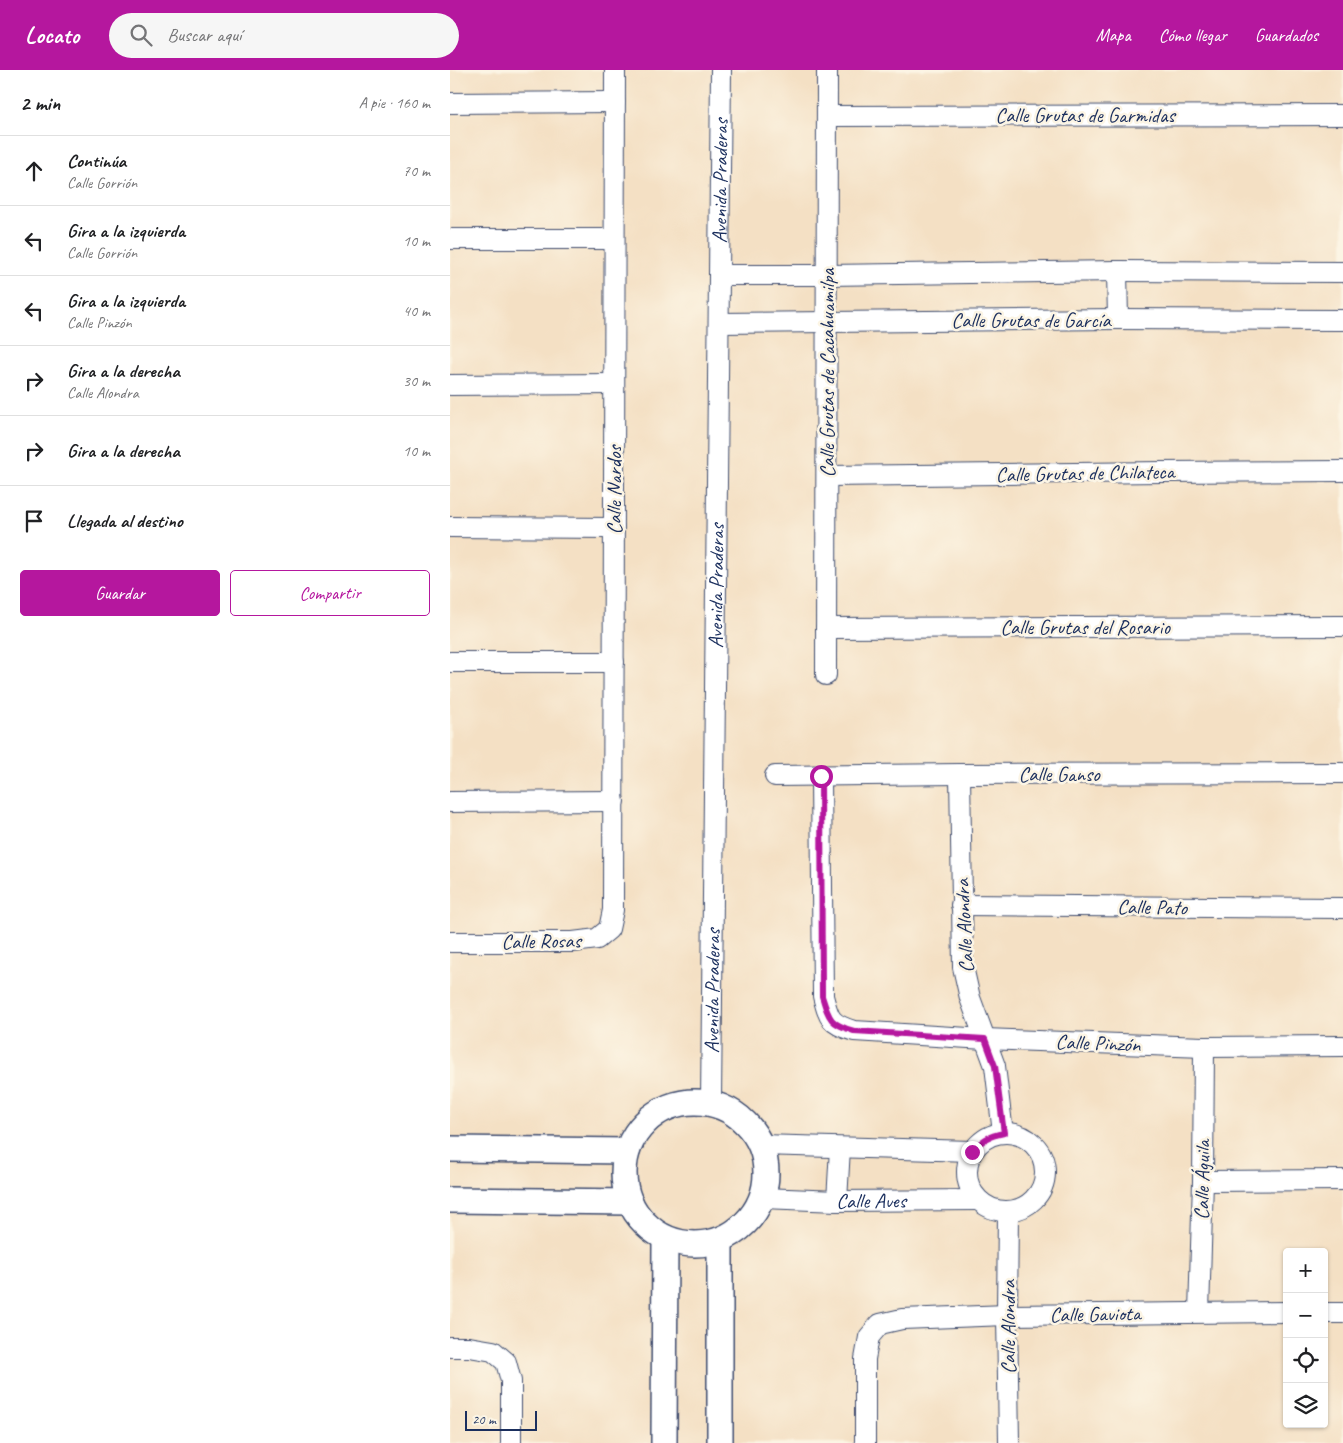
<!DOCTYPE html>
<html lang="es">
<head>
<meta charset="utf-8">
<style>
	:root { --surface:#fff; --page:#f6f6f6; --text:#202124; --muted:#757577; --line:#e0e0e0; --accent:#b5179e }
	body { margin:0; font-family:Caveat,sans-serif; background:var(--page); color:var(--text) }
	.controls { position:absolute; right:15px; bottom:15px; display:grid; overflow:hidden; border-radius:5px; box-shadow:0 1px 4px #0004 }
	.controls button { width:45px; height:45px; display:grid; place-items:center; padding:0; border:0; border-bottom:1px solid var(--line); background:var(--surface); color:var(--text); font:25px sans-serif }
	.scale { position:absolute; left:15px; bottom:12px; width:72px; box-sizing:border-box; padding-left:5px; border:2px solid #1b2f5e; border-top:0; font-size:14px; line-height:18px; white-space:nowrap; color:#1b2f5e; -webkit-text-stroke:4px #fcf5e5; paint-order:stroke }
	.stop { position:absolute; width:15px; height:15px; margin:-11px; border:4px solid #b5179e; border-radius:50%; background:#fff }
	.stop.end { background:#b5179e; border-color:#fff; box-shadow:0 1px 5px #0008 }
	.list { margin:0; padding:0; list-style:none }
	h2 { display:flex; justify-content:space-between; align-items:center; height:65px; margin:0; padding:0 20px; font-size:21px }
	h2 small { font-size:16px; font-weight:400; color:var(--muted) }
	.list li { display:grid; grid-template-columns:32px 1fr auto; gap:15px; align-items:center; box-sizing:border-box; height:70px; padding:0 20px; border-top:1px solid var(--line) }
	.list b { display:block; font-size:19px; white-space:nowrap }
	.list p { margin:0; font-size:16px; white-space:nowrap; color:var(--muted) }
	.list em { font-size:16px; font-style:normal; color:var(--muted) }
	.actions { display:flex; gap:10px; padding:15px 20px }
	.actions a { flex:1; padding:11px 0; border:1px solid var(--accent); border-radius:5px; text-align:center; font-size:18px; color:var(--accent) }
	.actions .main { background:var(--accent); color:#fff }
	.icon { flex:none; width:28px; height:28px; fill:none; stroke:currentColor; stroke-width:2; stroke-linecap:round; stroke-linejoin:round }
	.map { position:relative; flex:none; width:893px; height:1373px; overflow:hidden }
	header { display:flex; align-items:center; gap:30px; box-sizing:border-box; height:70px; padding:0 25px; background:var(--accent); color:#fff }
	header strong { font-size:24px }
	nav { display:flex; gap:28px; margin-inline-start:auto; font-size:18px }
	.search { width:350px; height:45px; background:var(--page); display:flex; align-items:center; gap:12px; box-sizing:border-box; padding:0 18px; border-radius:28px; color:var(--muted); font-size:19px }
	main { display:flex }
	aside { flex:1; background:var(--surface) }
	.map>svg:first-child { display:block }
</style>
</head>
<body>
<header>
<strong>Locato</strong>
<div class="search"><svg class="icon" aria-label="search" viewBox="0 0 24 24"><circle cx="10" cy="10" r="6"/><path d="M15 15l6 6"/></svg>Buscar aquí</div>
<nav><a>Mapa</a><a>Cómo llegar</a><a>Guardados</a></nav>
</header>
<main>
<aside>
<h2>2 min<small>A pie · 160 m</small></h2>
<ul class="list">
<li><svg class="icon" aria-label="ahead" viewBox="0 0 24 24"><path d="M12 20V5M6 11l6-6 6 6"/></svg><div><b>Continúa</b><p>Calle Gorrión</p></div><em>70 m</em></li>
<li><svg class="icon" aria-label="left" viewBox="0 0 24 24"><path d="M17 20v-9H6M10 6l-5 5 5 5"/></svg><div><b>Gira a la izquierda</b><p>Calle Gorrión</p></div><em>10 m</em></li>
<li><svg class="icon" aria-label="left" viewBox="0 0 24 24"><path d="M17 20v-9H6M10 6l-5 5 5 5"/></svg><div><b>Gira a la izquierda</b><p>Calle Pinzón</p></div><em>40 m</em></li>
<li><svg class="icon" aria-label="right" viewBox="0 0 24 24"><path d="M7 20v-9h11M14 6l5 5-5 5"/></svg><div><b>Gira a la derecha</b><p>Calle Alondra</p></div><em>30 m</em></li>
<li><svg class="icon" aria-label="right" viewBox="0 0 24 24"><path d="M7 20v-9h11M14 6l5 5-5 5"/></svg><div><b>Gira a la derecha</b></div><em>10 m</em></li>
<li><svg class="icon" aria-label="arrive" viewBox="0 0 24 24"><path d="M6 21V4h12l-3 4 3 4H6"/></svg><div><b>Llegada al destino</b></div></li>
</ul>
<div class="actions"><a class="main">Guardar</a><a>Compartir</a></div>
</aside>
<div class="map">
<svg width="893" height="1373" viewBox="0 0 893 1373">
	<rect width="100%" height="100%" fill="#fcf5e5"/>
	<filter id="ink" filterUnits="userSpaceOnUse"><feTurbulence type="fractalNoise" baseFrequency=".02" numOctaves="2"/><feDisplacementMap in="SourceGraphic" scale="10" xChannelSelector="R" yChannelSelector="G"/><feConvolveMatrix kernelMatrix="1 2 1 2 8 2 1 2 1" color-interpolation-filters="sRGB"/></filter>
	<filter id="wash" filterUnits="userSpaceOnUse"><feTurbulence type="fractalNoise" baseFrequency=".0096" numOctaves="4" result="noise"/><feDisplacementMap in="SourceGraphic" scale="20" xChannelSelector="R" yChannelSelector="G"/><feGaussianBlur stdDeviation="1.12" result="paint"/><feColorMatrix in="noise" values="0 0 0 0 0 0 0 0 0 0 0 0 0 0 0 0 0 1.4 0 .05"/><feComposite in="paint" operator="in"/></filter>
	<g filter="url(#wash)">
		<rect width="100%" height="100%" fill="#f4e0c4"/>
	</g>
	<g filter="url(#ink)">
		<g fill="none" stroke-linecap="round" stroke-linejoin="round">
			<defs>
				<g id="minor">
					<path d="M0,33L165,32"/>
					<path d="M377,46L893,45"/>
					<path d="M0,169H164"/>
					<path d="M667,201L668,249"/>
					<path d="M269,205H377L667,201L893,202"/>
					<path d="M269,253L668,249L893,250"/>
					<path d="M0,315L164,314"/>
					<path d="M377,406L713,402L893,401"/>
					<path d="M0,457L164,458"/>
					<path d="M376,558L893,556"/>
					<path d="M0,592H164"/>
					<path d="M376,605L377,0"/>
					<path d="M510,704L513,897L520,928L545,996L553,1063"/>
					<path d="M325,706L510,704L893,703"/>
					<path d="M371,706L373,926C379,949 380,954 404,961L535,969L754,977L893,976"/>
					<path d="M0,732L164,731"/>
					<path d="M511,835L893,838"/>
					<path d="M0,872H123L147,869L159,859L163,840L165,0"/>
					<path id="s1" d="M261,1032L271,0"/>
					<circle cx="556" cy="1102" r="39"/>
					<path d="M311,1075L522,1081"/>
					<path d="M753,1111L893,1110"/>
					<path id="s2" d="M313,1128L387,1131L528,1130"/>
					<path d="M387,1131L390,1078"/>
					<path d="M558,1141L557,1245L559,1373"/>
					<path d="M749,1242L753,1111L754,977"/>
					<path d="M874,1243H893"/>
					<path d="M0,1277H19L43,1281L56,1292L61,1311V1373"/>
					<path d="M415,1373V1289L419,1267L430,1254L452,1249L557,1245L837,1242"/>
				</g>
				<g id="tertiary">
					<circle cx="245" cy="1103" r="71"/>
					<path d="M0,1079L177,1081"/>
					<path d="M0,1130L180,1132"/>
					<path d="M270,1170V1373"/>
					<path d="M214,1373L215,1168"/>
				</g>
			</defs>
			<use href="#minor" stroke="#3c4a6d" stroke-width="22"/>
			<use href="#tertiary" stroke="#3c4a6d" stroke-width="28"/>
			<use href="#minor" stroke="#fff" stroke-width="20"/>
			<use href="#tertiary" stroke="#fff" stroke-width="25"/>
		</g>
	</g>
	<g fill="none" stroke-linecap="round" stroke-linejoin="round" filter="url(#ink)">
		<path stroke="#b5179e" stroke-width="6" d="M371,706L372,926C379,949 380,954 404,961L535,969L545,996L554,1063C538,1066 532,1070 522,1082"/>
	</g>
	<g text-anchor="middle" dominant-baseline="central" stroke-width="5" stroke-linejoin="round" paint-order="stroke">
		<g font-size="21" fill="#1b2f5e" stroke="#fcf5e5">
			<text x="635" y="45">Calle Grutas de Garmidas</text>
			<text stroke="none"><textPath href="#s1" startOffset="921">Avenida Praderas</textPath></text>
			<text x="581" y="250">Calle Grutas de García</text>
			<text transform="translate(377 303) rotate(-90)">Calle Grutas de Cacahuamilpa</text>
			<text transform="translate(635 403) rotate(-1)">Calle Grutas de Chilateca</text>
			<text transform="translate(164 420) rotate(-90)">Calle Nardos</text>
			<text stroke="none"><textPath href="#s1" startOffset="516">Avenida Praderas</textPath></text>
			<text x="635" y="557">Calle Grutas del Rosario</text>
			<text x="609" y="704">Calle Ganso</text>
			<text transform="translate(702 837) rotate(1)">Calle Pato</text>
			<text transform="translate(514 856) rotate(-93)">Calle Alondra</text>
			<text transform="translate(91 871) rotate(-1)">Calle Rosas</text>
			<text stroke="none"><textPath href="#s1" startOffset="111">Avenida Praderas</textPath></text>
			<text transform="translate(648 973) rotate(2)">Calle Pinzón</text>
			<text transform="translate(752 1110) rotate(-89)">Calle Águila</text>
			<text stroke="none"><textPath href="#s2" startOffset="108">Calle Aves</textPath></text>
			<text transform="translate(645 1244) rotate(-1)">Calle Gaviota</text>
			<text transform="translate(558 1257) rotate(-90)">Calle Alondra</text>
		</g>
	</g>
</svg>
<div class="controls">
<button>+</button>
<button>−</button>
<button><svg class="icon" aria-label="locate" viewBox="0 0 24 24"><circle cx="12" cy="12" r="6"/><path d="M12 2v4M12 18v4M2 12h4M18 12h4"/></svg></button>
<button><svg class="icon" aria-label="layers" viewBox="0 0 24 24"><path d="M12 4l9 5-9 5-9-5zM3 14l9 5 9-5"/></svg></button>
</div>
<div class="scale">20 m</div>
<div class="stop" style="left:371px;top:706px"></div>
<div class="stop end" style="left:522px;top:1082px"></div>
</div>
</main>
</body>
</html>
